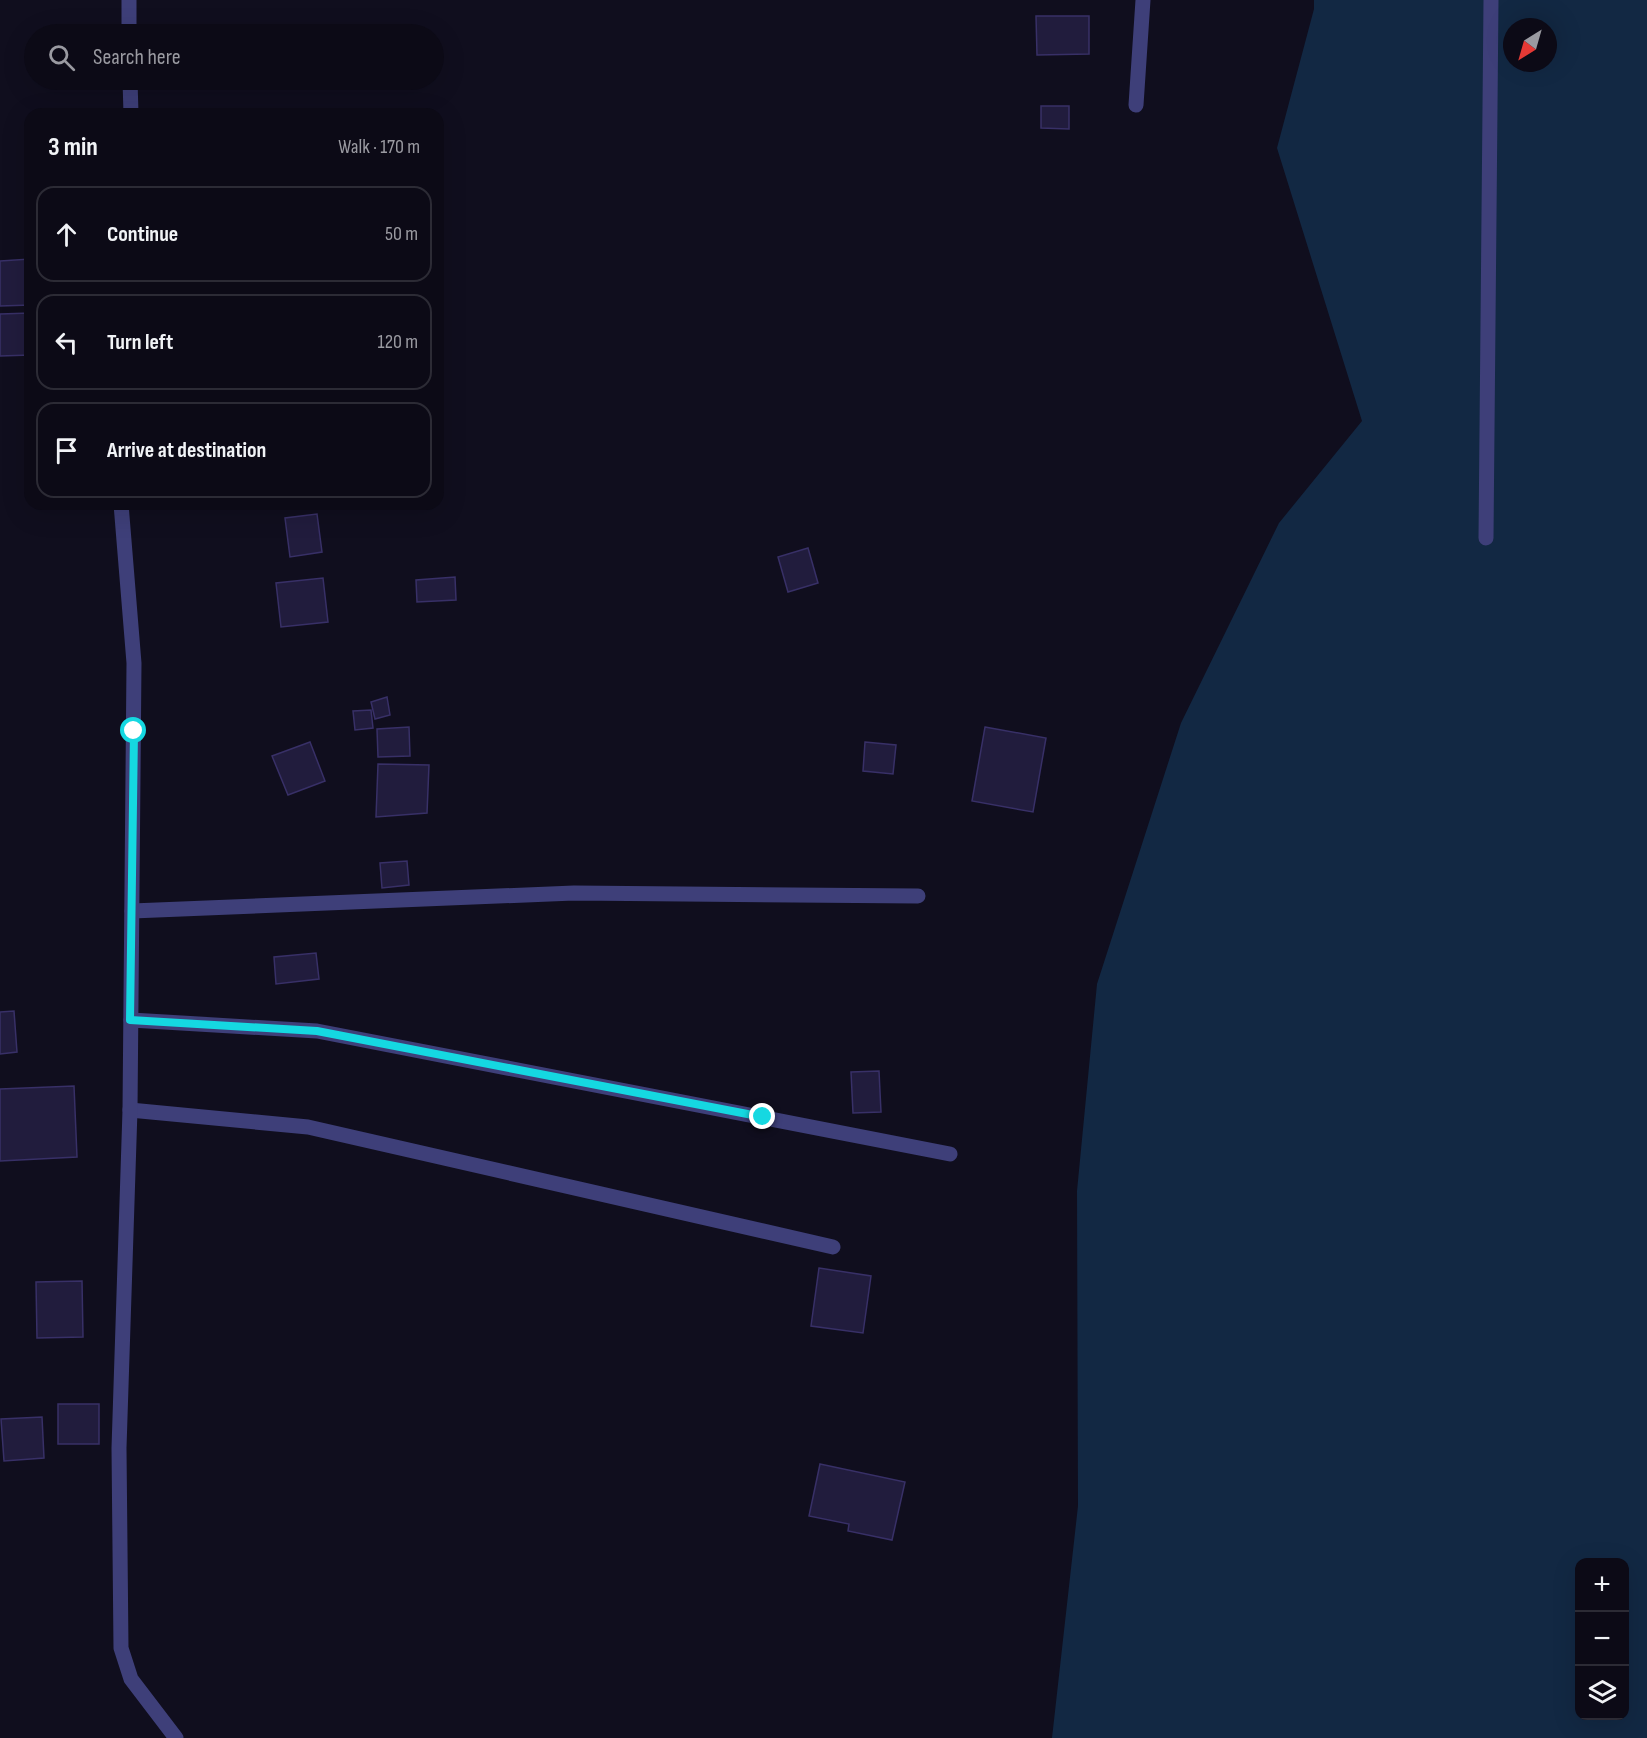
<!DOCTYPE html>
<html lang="en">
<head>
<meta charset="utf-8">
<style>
	:root { --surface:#0c0a16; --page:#15131f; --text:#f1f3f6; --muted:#9a9aa1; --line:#2c2b35 }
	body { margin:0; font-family:"Sofia Sans Condensed",sans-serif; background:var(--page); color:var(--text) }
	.controls { position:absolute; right:18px; bottom:18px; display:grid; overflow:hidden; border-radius:12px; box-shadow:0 6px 24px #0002 }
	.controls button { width:54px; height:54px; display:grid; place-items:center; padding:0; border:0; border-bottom:2px solid var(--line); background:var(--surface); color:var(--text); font:30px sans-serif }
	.compass { position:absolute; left:1503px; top:18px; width:54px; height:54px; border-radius:50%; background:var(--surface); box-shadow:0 6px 24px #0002; rotate:217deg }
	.stop { position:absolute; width:18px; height:18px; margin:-14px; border:4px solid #15d8e1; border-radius:50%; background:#fff }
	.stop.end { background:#15d8e1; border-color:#fff; box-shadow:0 2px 6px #0008 }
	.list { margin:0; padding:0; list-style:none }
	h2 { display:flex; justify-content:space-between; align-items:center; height:78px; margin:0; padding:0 24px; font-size:26px }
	h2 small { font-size:20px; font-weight:400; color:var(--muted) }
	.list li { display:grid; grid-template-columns:39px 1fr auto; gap:18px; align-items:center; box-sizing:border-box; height:96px; margin:0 12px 12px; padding:0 12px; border:2px solid var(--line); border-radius:18px }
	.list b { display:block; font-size:22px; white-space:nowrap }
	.list em { font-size:20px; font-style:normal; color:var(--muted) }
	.icon { flex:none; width:33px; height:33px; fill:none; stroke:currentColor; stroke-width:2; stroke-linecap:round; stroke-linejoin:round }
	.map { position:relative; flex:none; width:1647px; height:1738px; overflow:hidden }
	.search { position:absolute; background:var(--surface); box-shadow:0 6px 24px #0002; left:24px; top:24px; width:420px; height:66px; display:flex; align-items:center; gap:15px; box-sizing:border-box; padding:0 21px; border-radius:33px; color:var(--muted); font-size:22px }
	.panel { position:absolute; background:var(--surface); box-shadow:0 6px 24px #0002; left:24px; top:108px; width:420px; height:402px; border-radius:18px }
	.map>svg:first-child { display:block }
</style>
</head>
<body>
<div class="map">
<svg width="1647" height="1738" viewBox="0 0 1647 1738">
	<rect width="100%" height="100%" fill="#100e1e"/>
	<path fill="#122843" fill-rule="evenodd" d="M1314,0H1647V1738H1052L1078,1506L1077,1191L1097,984L1181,723L1279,523L1362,421L1277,148L1314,9ZM1512,27H1548V63H1512ZM1580,1562H1624V1716H1580Z"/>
	<g fill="#211c3d" stroke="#383067" stroke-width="1.5">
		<path d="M1036,16H1089V54L1037,55Z"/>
		<path d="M218,80H259L220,89Z"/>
		<path d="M1041,106H1069V129L1041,128Z"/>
		<path d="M30,259V305L0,306V261Z"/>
		<path d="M30,313V355L0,356V314Z"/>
		<path d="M317,514L322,552L290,557L285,518Z"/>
		<path d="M808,548L818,583L788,592L778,557Z"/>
		<path d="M455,577L456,600L417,602L416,580Z"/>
		<path d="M323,578L328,622L281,627L276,583Z"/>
		<path d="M387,697L390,715L375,719L371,702Z"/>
		<path d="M371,710L373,728L355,730L353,711Z"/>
		<path d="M409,727L410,756L378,757L377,729Z"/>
		<path d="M985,727L1046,738L1033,812L972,801Z"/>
		<path d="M310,742L325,781L288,795L272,756Z"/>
		<path d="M865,742L896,745L893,774L863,771Z"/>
		<path d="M378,764L429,765L427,813L376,817Z"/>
		<path d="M407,861L409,885L382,888L380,863Z"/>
		<path d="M316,953L319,979L276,984L274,957Z"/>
		<path d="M14,1011L17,1052L0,1054V1012Z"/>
		<path d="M879,1071L881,1112L853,1113L851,1072Z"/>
		<path d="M74,1086L77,1157L0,1161V1089Z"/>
		<path d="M819,1268L871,1276L863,1333L811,1326Z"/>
		<path d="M82,1281L83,1337L37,1338L36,1282Z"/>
		<rect x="58" y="1404" width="41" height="40"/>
		<path d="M42,1417L44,1458L4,1461L1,1419Z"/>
		<path d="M820,1464L905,1482L892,1540L848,1531L849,1524L809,1516Z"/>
	</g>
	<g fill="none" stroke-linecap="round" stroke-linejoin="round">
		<g stroke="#3e3f79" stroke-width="15">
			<path d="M1486,538L1491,0"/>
			<path d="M132,911L574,893L918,896"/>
			<path d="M131,1020L317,1031L950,1154"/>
			<path d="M130,1110L308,1127L833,1247"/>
		</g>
		<g stroke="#3e3f79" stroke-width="15">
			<path d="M129,0V34"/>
			<path d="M130,80L131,114"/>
			<path d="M1136,105L1143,0"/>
			<path d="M121,504L134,663L130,1110L119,1448L121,1648L131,1679L176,1738"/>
		</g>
	</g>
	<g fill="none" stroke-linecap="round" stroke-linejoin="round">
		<path stroke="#15d8e1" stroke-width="8" d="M134,731L130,1020L317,1031L763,1117"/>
	</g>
</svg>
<div class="controls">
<button>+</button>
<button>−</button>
<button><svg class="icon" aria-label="layers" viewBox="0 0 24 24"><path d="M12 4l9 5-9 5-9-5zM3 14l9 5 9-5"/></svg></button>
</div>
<svg class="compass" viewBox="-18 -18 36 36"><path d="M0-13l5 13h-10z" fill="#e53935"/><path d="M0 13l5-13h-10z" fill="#9a9aa1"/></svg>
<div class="stop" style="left:134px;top:731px"></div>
<div class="stop end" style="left:763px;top:1117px"></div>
<div class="search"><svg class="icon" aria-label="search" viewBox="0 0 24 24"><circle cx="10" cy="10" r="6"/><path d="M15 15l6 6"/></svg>Search here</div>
<section class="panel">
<h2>3 min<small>Walk · 170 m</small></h2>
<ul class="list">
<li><svg class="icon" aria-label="ahead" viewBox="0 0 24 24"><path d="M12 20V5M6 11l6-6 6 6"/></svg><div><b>Continue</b></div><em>50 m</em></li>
<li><svg class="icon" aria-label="left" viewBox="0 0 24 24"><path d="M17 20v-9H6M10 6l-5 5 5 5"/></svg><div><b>Turn left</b></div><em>120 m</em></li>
<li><svg class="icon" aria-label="arrive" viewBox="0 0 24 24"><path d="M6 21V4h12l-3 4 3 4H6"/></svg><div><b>Arrive at destination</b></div></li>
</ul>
</section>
</div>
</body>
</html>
